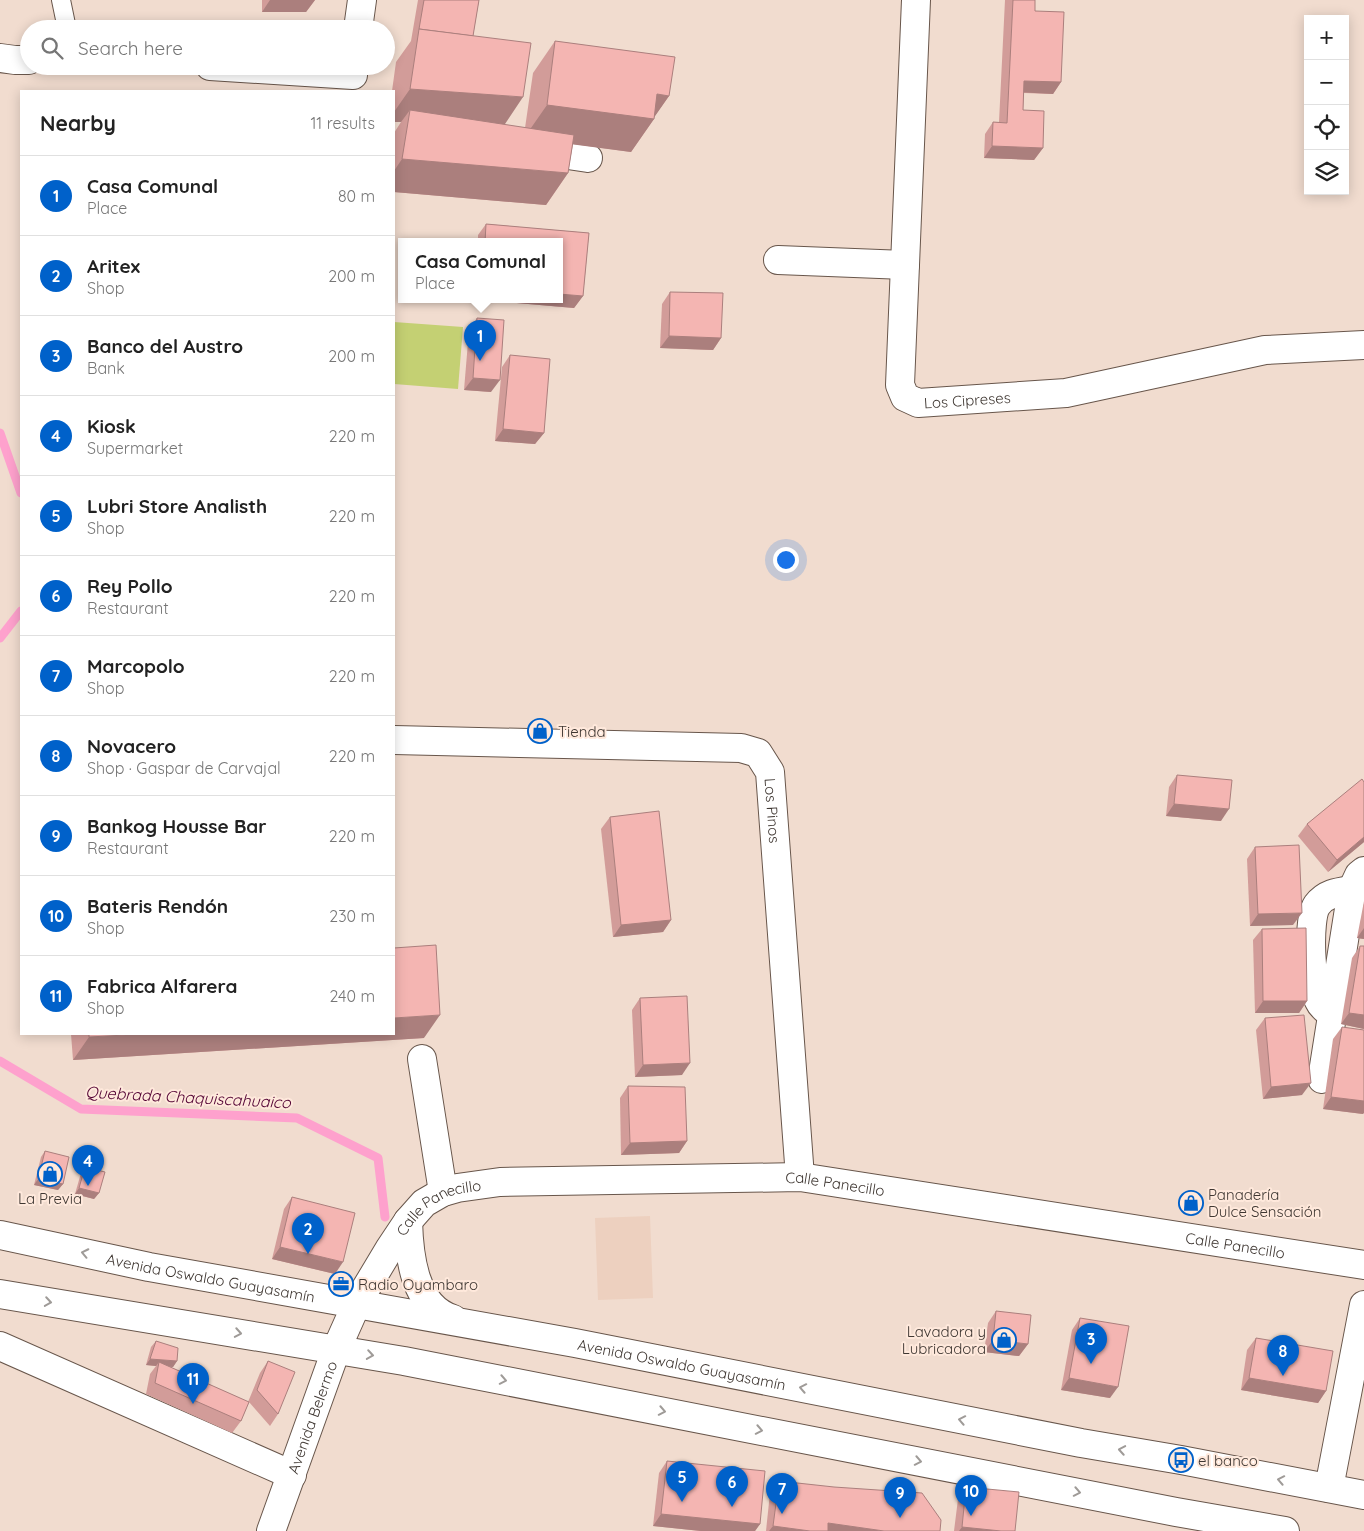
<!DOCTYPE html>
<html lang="en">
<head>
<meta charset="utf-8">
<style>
	:root { --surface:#fff; --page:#f6f6f6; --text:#222; --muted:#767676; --line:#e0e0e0; --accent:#0061ca }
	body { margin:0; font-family:Quicksand,sans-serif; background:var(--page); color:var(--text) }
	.controls { position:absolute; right:15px; top:15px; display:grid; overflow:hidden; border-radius:0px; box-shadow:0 2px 12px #0003 }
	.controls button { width:45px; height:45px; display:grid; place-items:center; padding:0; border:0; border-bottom:1px solid var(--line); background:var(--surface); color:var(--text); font:25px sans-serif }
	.you { position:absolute; left:785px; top:559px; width:18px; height:18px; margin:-12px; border:4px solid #fff; border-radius:50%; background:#1a73e8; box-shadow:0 0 0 8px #1a73e833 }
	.badge { display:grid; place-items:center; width:32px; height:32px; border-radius:50%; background:var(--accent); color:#fff; font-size:16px; font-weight:700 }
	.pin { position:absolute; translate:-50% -41px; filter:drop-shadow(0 1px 2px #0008) }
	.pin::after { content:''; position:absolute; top:26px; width:18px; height:15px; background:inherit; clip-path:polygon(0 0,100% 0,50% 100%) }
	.popup { position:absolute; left:398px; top:238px; width:165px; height:65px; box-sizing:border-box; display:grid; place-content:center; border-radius:0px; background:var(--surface); filter:drop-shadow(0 1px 4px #0005); font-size:16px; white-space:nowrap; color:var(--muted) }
	.popup b { font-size:19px; color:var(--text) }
	.popup::after { content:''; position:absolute; left:50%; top:100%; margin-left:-10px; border:10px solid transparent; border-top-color:var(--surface) }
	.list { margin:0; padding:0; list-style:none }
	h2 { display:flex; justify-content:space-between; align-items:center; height:65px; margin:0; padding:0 20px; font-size:21px }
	h2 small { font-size:16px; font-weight:400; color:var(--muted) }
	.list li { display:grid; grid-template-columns:32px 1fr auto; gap:15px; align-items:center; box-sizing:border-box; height:80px; padding:0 20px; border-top:1px solid var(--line) }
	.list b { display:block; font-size:19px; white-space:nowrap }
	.list p { margin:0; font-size:16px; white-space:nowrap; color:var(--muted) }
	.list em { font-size:16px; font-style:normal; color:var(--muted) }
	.icon { flex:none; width:28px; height:28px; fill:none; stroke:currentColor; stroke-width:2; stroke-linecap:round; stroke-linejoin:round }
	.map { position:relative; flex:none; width:1364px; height:1531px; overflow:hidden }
	.search { position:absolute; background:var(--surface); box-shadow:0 2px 12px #0003; left:20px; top:20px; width:375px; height:55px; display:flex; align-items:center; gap:12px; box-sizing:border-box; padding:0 18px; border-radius:28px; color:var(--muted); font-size:19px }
	.panel { position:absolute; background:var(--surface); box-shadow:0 2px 12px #0003; left:20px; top:90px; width:375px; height:945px; border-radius:0px }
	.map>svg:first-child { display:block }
</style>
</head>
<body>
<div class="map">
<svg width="1364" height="1531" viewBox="0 0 1364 1531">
	<rect width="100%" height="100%" fill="#f1dccf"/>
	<path fill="#edd0bf" d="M650,1216L653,1298L598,1300L595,1218Z"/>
	<path fill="#c4d073" d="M394,322L463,327L458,389L394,384Z"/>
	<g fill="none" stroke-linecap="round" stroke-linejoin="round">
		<g stroke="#fea1cd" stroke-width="9">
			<path d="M0,433L21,493"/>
			<path d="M0,638L21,611"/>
			<path d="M0,1061L81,1109L297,1118L378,1158L385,1217"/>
		</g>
		<defs>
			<path id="lane" d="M61,0L67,29"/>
			<g id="street">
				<path id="s1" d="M916,0L900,385L905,397L918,403L1066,393L1265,350L1364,345"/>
				<path d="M358,29L362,0"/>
				<path d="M0,58L15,60H29"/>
				<path d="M210,66L353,75"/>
				<path d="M534,150L588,158"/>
				<path d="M778,260L905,265"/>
				<path id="s2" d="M394,740L741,748L758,753L770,772L800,1177"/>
				<path d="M1333,1015C1327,1010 1322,1008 1319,1001C1311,986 1307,919 1317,905C1326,893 1338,892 1352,890"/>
				<path d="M422,1059L443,1192"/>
				<path d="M1322,1079L1352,890L1359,875L1364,871"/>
				<path d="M0,1346L292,1475"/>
				<path id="s3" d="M271,1531L336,1350L357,1303L390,1248L408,1221L424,1203L443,1192L457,1188L500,1182L800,1177L1364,1265"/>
			</g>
			<path id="secondary" d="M1329,1488L1364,1305"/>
			<g id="primary">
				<path d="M408,1221C409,1256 414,1307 453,1319"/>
				<path id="s4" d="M0,1235L149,1267L575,1343L1081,1443L1181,1460L1364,1495"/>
				<path d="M0,1294L404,1361L1176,1512L1285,1531"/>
			</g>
		</defs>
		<use href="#lane" stroke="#68564b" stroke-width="20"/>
		<use href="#street" stroke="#68564b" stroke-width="30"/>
		<use href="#secondary" stroke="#68564b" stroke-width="30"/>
		<use href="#primary" stroke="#68564b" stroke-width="30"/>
		<use href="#lane" stroke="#fff" stroke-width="18"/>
		<use href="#street" stroke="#fff" stroke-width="28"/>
		<use href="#secondary" stroke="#fff" stroke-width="28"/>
		<use href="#primary" stroke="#fff" stroke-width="28"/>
	</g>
	<g fill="#d29c99">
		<path d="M262,0H315L306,12H262Z"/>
		<path d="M418,0H479L473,36L504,125L525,128L533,73L555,41L669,96L654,117V119L631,152L573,144L568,173L546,205L394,192V133L401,122H394V91H392L396,62L411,41Z"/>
		<path d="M1005,0H1035V11L1061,82L1053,94L1024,93L1023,110L1043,148L1034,160L984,158L985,134L993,122H999Z"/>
		<path d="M486,224L589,233L583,296L574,308L481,300H559V242H478V235Z"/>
		<path d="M670,292L721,338L713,350L660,348L662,304Z"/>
		<path d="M477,318L491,392L464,390L469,330Z"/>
		<path d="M510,355L544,433L535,444L495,441L502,367Z"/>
		<path d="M1177,775L1221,821L1166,816L1169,787Z"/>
		<path d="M1364,782V842L1328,872L1298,836L1307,824Z"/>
		<path d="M610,817L671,920L663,932L613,937L601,829Z"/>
		<path d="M1255,847L1293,925L1250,926L1247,859Z"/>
		<path d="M1364,901V939L1357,938Z"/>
		<path d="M1262,929L1307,1001L1299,1013H1255L1253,940Z"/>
		<path d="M1360,946L1364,1029L1341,1024L1352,958Z"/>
		<path d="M640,998L682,1075L635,1077L632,1010Z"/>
		<path d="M1265,1018L1302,1095L1263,1099L1256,1030Z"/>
		<path d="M1342,1027L1363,1114L1323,1109L1333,1039Z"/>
		<path d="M71,1034H394L424,1038L73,1060Z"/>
		<path d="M628,1086L687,1141L679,1153L621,1155L620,1098Z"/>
		<path d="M45,1151L63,1184L58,1190L34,1185L41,1157Z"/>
		<path d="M85,1167L99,1193L94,1199L75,1194L81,1173Z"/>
		<path d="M292,1197L335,1274L272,1259L284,1209Z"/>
		<path d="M996,1311L1028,1344L1019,1356L984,1352L988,1323Z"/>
		<path d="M1080,1318L1110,1398L1061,1390L1072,1330Z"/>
		<path d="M1256,1338L1326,1391L1318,1403L1241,1390L1247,1350Z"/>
		<path d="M156,1341L177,1361L173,1367L168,1366L248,1402L260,1373L268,1361L278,1414L270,1426L249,1402L241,1421L232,1433L146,1394L150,1374L156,1366L146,1365L151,1347Z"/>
		<path d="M667,1461L760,1524L755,1531H701L653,1526L659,1473Z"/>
		<path d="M779,1481L940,1531H766L770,1493Z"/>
		<path d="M966,1487L1015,1531H954L958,1499Z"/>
	</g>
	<g fill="#ab7f7d">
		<path d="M270,0H315L306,12H262Z"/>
		<path d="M1024,81L1061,82L1053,94L1016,92Z"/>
		<path d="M410,89L523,97L501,130L410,110L401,122H394V112Z"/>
		<path d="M657,94L669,96L653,119H654L631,152L524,138L547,105Z"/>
		<path d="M992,146L1043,148L1034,160L984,158Z"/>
		<path d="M402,159L568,173L546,205L394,192V171Z"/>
		<path d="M559,294L583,296L574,308L481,300H559Z"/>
		<path d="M669,336L721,338L713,350L660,348Z"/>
		<path d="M473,378L500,380L491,392L464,390Z"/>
		<path d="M503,429L544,433L535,444L495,441Z"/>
		<path d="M1174,804L1229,809L1221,821L1166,816Z"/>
		<path d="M1364,837V842L1328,872L1337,860Z"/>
		<path d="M1302,913L1293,925L1250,926L1258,914Z"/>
		<path d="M671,920L663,932L613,937L621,925Z"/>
		<path d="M1364,928V939L1357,938Z"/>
		<path d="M1263,1001H1307L1299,1013H1255Z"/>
		<path d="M1349,1013L1364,1015V1029L1341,1024Z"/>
		<path d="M440,1015L424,1038L73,1060L89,1037L144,1034H394V1018Z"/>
		<path d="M690,1063L682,1075L635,1077L643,1065Z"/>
		<path d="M1311,1083L1302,1095L1263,1099L1271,1087Z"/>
		<path d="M1331,1097L1364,1101V1113L1363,1114L1323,1109Z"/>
		<path d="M687,1141L679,1153L621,1155L630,1143Z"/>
		<path d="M38,1179L63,1184L58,1190L34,1185Z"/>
		<path d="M79,1188L99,1193L94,1199L75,1194Z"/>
		<path d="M280,1247L343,1262L335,1274L272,1259Z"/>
		<path d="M993,1340L1028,1344L1019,1356L984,1352Z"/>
		<path d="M150,1359L177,1361L173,1367L158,1366L159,1362L156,1366L146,1365Z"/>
		<path d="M1069,1378L1118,1387L1110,1398L1061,1390Z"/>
		<path d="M1249,1378L1326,1391L1318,1403L1241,1390Z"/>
		<path d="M661,1514L760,1524L755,1531H701L653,1526Z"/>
		<path d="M828,1523L884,1531H822Z"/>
		<path d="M773,1526L810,1531H769Z"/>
		<path d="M962,1527L1001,1531H959Z"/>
	</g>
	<g fill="#f4b5b2" stroke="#ab7f7d">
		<path d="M424,0H479L473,36L419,29Z"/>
		<path d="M1013,0H1035V11L1064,12L1061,82L1024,81L1023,110L1044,111L1043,148L992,146L993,122L1007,123Z"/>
		<path d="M419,29L531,43L523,97L410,89Z"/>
		<path d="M555,41L675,57L669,96L657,94L654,119L547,105Z"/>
		<path d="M410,110L574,135L568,173L402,159Z"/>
		<path d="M486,224L589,233L583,296L559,294V242H485Z"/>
		<path d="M670,292L723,293L721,338L669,336Z"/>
		<path d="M477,318L504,320L500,380L473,378Z"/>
		<path d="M510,355L550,359L544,433L503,429Z"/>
		<path d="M1177,775L1232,780L1229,809L1174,804Z"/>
		<path d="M1362,779L1364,782V837L1337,860L1307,824Z"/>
		<path d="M659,811L671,920L621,925L610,817Z"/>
		<path d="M1299,845L1302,913L1258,914L1255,847Z"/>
		<path d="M1306,928L1307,1001H1263L1262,929Z"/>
		<path d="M436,945L440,1015L394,1018V948Z"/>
		<path d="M1360,946H1364V1015L1349,1013Z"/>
		<path d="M687,996L690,1063L643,1065L640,998Z"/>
		<path d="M1304,1015L1311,1083L1271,1087L1265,1018Z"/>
		<path d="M1342,1027L1364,1030V1101L1331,1097Z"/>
		<path d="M89,1034H144L89,1037Z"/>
		<path d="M628,1086L685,1087L687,1141L630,1143Z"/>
		<path d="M45,1151L69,1157L63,1184L38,1179Z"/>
		<path d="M85,1167L105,1172L99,1193L79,1188Z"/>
		<path d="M292,1197L355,1213L343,1262L280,1247Z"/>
		<path d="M996,1311L1031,1315L1028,1344L993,1340Z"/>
		<path d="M1080,1318L1129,1326L1118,1387L1069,1378Z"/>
		<path d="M1256,1338L1333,1351L1326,1391L1249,1378Z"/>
		<path d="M156,1341L178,1348L177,1361L150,1359Z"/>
		<path d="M268,1361L295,1372L278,1414L257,1390Z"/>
		<path d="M159,1362L249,1402L241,1421L155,1383Z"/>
		<path d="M667,1461L765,1471L760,1524L661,1514Z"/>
		<path d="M779,1481L834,1487L922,1493L941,1520L940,1531H884L828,1523V1531H810L773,1526Z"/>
		<path d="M966,1487L1019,1492L1015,1531H1001L962,1527Z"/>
	</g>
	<defs><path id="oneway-chevron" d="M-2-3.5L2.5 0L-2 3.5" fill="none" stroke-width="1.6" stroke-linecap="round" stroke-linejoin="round" transform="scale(1.25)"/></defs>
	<g stroke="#9f9b98">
		<use href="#oneway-chevron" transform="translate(85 1253) rotate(-168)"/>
		<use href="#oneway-chevron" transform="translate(48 1302) rotate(9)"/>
		<use href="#oneway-chevron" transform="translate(238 1333) rotate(10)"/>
		<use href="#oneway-chevron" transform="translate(370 1355) rotate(9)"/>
		<use href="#oneway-chevron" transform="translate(503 1380) rotate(11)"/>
		<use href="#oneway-chevron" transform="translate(803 1388) rotate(-169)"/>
		<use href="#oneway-chevron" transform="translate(662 1411) rotate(11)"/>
		<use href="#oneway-chevron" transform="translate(962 1420) rotate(-169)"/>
		<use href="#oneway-chevron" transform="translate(759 1430) rotate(11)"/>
		<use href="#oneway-chevron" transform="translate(1122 1450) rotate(-170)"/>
		<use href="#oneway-chevron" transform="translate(918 1461) rotate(11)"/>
		<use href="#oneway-chevron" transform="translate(1281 1480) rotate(-169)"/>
		<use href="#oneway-chevron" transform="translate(1077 1492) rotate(11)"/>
	</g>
	<defs>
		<symbol id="shop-ring" viewBox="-11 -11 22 22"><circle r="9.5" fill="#ffe9dc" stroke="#0061ca" stroke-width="1.5"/><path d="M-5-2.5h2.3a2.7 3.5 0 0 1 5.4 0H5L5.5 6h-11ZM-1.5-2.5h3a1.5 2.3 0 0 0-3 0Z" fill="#0061ca"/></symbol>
		<symbol id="office-ring" viewBox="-11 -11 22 22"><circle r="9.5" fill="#ffe9dc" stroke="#0061ca" stroke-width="1.5"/><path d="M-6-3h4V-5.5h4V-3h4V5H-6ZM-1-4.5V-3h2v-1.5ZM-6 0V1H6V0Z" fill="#0061ca"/></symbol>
		<symbol id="bus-ring" viewBox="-11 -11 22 22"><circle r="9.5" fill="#ffe9dc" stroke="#0061ca" stroke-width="1.5"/><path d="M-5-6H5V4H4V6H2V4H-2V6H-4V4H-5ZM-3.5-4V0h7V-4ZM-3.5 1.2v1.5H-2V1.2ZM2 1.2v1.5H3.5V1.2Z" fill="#0061ca"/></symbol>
	</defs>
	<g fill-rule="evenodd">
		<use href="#shop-ring" x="526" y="717" width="28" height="28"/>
		<use href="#shop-ring" x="36" y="1160" width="28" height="28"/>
		<use href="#shop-ring" x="1177" y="1189" width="28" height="28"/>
		<use href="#office-ring" x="327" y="1270" width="28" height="28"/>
		<use href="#shop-ring" x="990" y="1326" width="28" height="28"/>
		<use href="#bus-ring" x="1167" y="1446" width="28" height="28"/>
	</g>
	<g text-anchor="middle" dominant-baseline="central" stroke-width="4" stroke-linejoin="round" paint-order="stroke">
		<g font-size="15" fill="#3f3732" stroke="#ffe9dc">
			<text stroke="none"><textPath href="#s1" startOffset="462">Los Cipreses</textPath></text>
			<text stroke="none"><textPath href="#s2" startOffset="426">Los Pinos</textPath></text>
			<text stroke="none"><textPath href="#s3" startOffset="780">Calle Panecillo</textPath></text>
			<text stroke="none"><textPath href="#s3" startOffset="375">Calle Panecillo</textPath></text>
			<text stroke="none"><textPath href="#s3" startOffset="1185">Calle Panecillo</textPath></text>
			<text stroke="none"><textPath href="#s4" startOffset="215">Avenida Oswaldo Guayasamín</textPath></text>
			<text stroke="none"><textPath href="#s4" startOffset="694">Avenida Oswaldo Guayasamín</textPath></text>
			<text stroke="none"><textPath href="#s3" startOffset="121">Avenida Belermo</textPath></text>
		</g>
		<g font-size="15" fill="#3f3732" stroke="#ffe9dc" text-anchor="start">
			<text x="558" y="731">Tienda</text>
			<text x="1208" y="1194">Panadería<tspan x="1208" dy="17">Dulce Sensación</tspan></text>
			<text x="50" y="1198" text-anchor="middle">La Previa</text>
			<text x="358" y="1284">Radio Oyambaro</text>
			<text x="986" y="1331" text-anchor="end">Lavadora y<tspan x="986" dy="17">Lubricadora</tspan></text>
			<text x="1198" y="1460">el banco</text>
		</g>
		<g font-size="16" font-style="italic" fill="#510032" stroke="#ffe9dc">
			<text transform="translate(188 1097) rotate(3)">Quebrada Chaquiscahuaico</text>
		</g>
	</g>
</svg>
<div class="controls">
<button>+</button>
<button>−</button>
<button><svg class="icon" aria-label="locate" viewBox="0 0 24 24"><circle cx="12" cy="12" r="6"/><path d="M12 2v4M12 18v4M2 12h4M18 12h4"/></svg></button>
<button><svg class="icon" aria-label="layers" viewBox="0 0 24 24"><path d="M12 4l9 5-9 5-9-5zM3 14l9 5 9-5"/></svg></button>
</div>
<div class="you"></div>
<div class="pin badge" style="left:480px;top:361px">1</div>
<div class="popup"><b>Casa Comunal</b>Place</div>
<div class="pin badge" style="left:308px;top:1254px">2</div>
<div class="pin badge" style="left:1091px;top:1364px">3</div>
<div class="pin badge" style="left:88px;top:1186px">4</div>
<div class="pin badge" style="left:682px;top:1502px">5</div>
<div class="pin badge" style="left:732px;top:1507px">6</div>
<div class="pin badge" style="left:782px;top:1514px">7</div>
<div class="pin badge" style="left:1283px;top:1376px">8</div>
<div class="pin badge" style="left:900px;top:1518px">9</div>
<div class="pin badge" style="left:971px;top:1516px">10</div>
<div class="pin badge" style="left:193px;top:1404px">11</div>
<div class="search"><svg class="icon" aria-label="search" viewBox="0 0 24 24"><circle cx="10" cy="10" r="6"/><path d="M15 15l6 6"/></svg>Search here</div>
<section class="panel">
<h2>Nearby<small>11 results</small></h2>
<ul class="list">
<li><span class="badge">1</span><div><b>Casa Comunal</b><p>Place</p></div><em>80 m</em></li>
<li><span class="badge">2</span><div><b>Aritex</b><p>Shop</p></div><em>200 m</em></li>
<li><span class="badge">3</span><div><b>Banco del Austro</b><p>Bank</p></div><em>200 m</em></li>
<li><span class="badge">4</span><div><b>Kiosk</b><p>Supermarket</p></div><em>220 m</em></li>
<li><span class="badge">5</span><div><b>Lubri Store Analisth</b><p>Shop</p></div><em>220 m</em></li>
<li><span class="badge">6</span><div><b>Rey Pollo</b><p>Restaurant</p></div><em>220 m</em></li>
<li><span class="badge">7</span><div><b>Marcopolo</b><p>Shop</p></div><em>220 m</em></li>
<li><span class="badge">8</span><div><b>Novacero</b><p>Shop · Gaspar de Carvajal</p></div><em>220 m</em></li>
<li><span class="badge">9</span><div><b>Bankog Housse Bar</b><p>Restaurant</p></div><em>220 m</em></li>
<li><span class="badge">10</span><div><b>Bateris Rendón</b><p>Shop</p></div><em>230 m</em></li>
<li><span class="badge">11</span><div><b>Fabrica Alfarera</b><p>Shop</p></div><em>240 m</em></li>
</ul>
</section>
</div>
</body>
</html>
